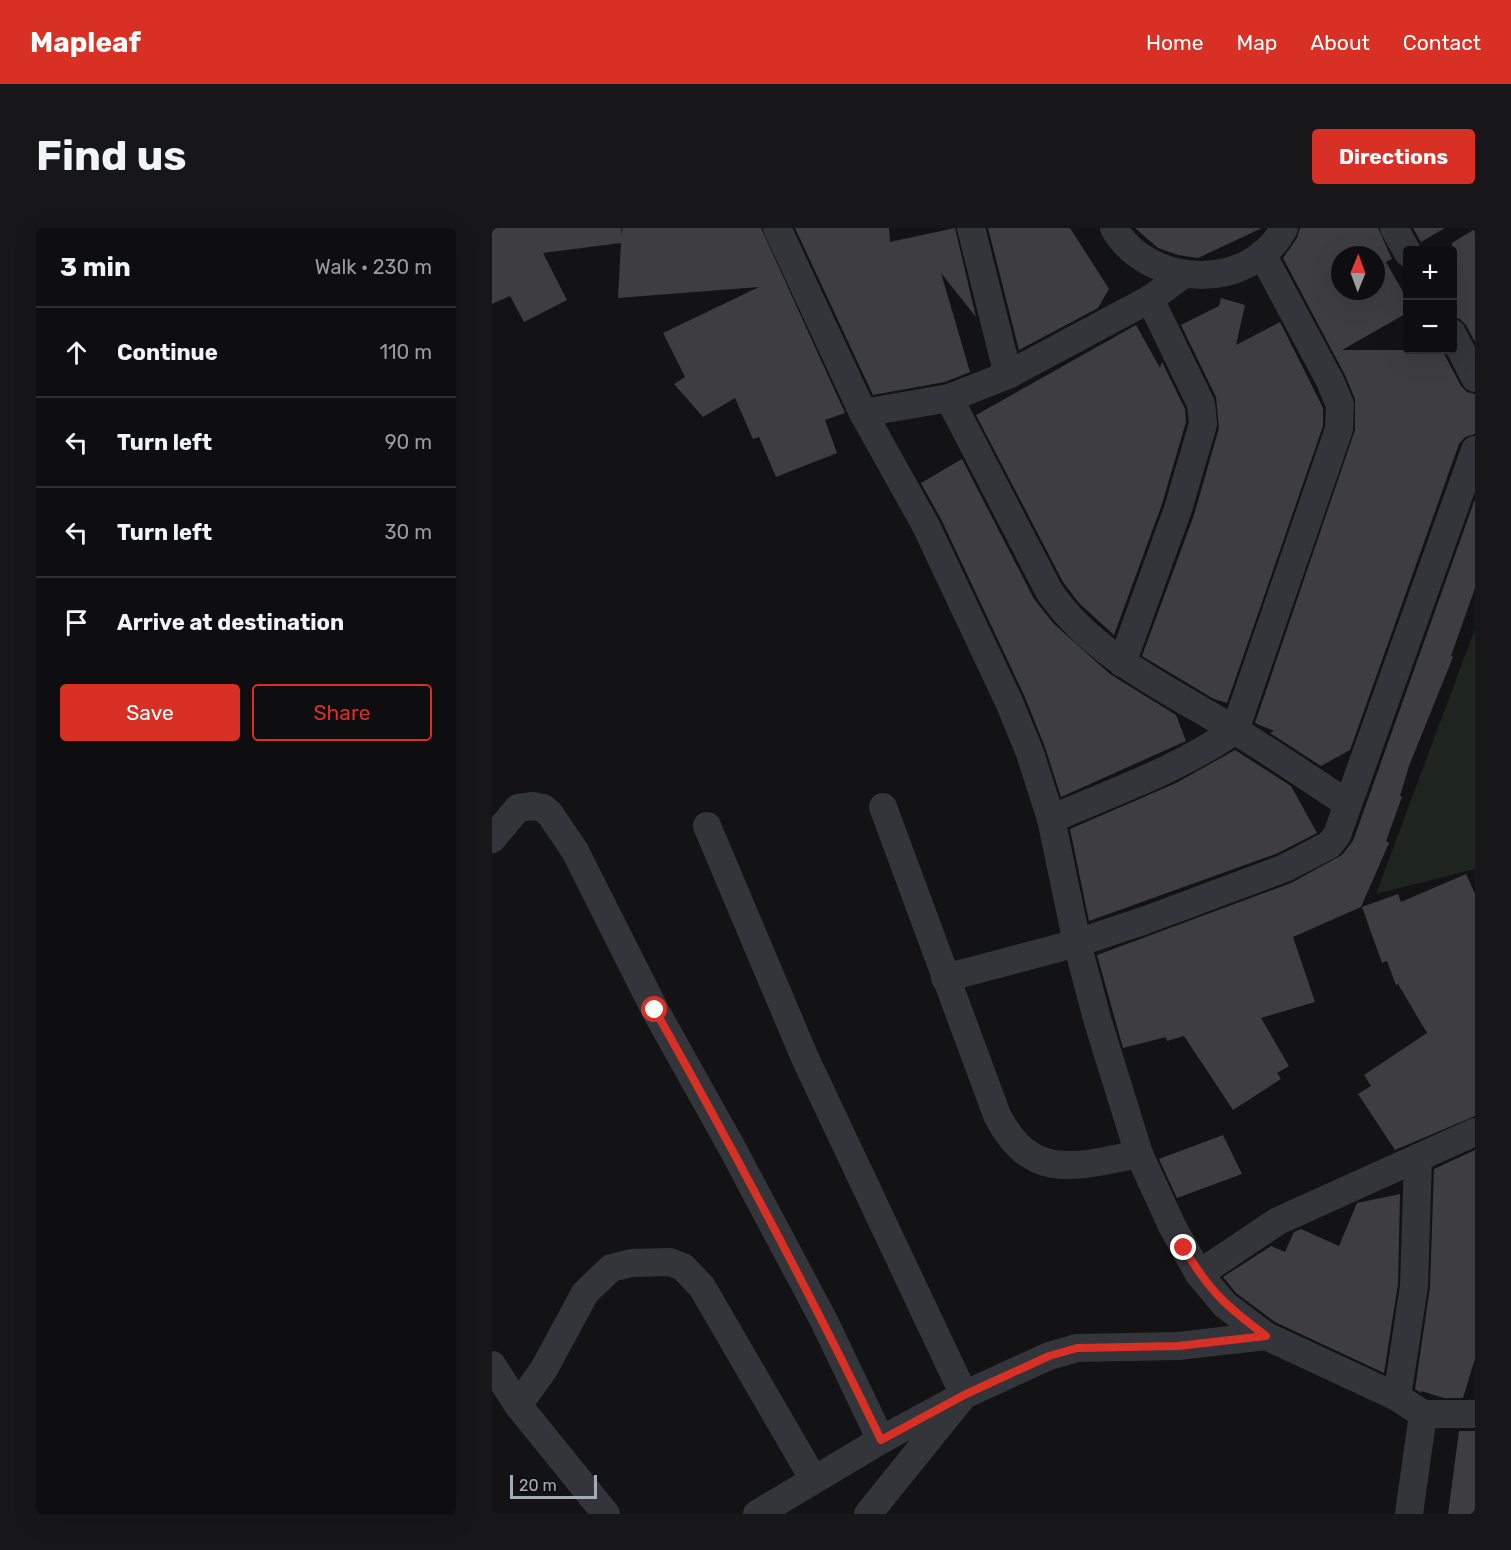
<!DOCTYPE html>
<html lang="en">
<head>
<meta charset="utf-8">
<style>
	:root { --surface:#0e0e10; --page:#171719; --text:#f1f3f6; --muted:#9b9c9f; --line:#2e2e30; --accent:#d93025 }
	body { margin:0; font-family:Rubik,sans-serif; background:var(--page); color:var(--text) }
	.controls { position:absolute; right:18px; top:18px; display:grid; overflow:hidden; border-radius:6px; box-shadow:0 6px 24px #0002 }
	.controls button { width:54px; height:54px; display:grid; place-items:center; padding:0; border:0; border-bottom:2px solid var(--line); background:var(--surface); color:var(--text); font:30px sans-serif }
	.compass { position:absolute; left:839px; top:18px; width:54px; height:54px; border-radius:50%; background:var(--surface); box-shadow:0 6px 24px #0002; rotate:1deg }
	.scale { position:absolute; left:18px; bottom:15px; width:87px; box-sizing:border-box; padding-left:6px; border:3px solid #a5aab6; border-top:0; font-size:16px; line-height:21px; white-space:nowrap; color:#a5aab6; -webkit-text-stroke:4px #0f0e10; paint-order:stroke }
	.stop { position:absolute; width:18px; height:18px; margin:-14px; border:4px solid #d93025; border-radius:50%; background:#fff }
	.stop.end { background:#d93025; border-color:#fff; box-shadow:0 2px 6px #0008 }
	.list { margin:0; padding:0; list-style:none }
	h2 { display:flex; justify-content:space-between; align-items:center; height:78px; margin:0; padding:0 24px; font-size:26px }
	h2 small { font-size:20px; font-weight:400; color:var(--muted) }
	.list li { display:grid; grid-template-columns:39px 1fr auto; gap:18px; align-items:center; box-sizing:border-box; height:90px; padding:0 24px; border-top:2px solid var(--line) }
	.list b { display:block; font-size:22px; white-space:nowrap }
	.list em { font-size:20px; font-style:normal; color:var(--muted) }
	.actions { display:flex; gap:12px; padding:18px 24px }
	.actions a { flex:1; padding:14px 0; border:2px solid var(--accent); border-radius:6px; text-align:center; font-size:21px; color:var(--accent) }
	.actions .main { background:var(--accent); color:#fff }
	.icon { flex:none; width:33px; height:33px; fill:none; stroke:currentColor; stroke-width:2; stroke-linecap:round; stroke-linejoin:round }
	.map { position:relative; flex:none; width:983px; height:1286px; overflow:hidden; border-radius:6px }
	header { display:flex; align-items:center; gap:36px; box-sizing:border-box; height:84px; padding:0 30px; background:var(--accent); color:#fff }
	header strong { font-size:28px }
	nav { display:flex; gap:33px; margin-inline-start:auto; font-size:21px }
	.intro { display:flex; align-items:center; justify-content:space-between; box-sizing:border-box; height:144px; padding:0 36px }
	h1 { margin:0; font-size:42px }
	.button { padding:15px 27px; border-radius:6px; background:var(--accent); color:#fff; font-size:21px; font-weight:700 }
	main { display:flex; gap:36px; padding:0 36px }
	aside { flex:1; background:var(--surface); border-radius:6px; box-shadow:0 6px 24px #0002 }
	.map>svg:first-child { display:block }
</style>
</head>
<body>
<header>
<strong>Mapleaf</strong>
<nav><a>Home</a><a>Map</a><a>About</a><a>Contact</a></nav>
</header>
<div class="intro"><h1>Find us</h1><a class="button">Directions</a></div>
<main>
<aside>
<h2>3 min<small>Walk · 230 m</small></h2>
<ul class="list">
<li><svg class="icon" aria-label="ahead" viewBox="0 0 24 24"><path d="M12 20V5M6 11l6-6 6 6"/></svg><div><b>Continue</b></div><em>110 m</em></li>
<li><svg class="icon" aria-label="left" viewBox="0 0 24 24"><path d="M17 20v-9H6M10 6l-5 5 5 5"/></svg><div><b>Turn left</b></div><em>90 m</em></li>
<li><svg class="icon" aria-label="left" viewBox="0 0 24 24"><path d="M17 20v-9H6M10 6l-5 5 5 5"/></svg><div><b>Turn left</b></div><em>30 m</em></li>
<li><svg class="icon" aria-label="arrive" viewBox="0 0 24 24"><path d="M6 21V4h12l-3 4 3 4H6"/></svg><div><b>Arrive at destination</b></div></li>
</ul>
<div class="actions"><a class="main">Save</a><a>Share</a></div>
</aside>
<div class="map">
<svg width="983" height="1286" viewBox="0 0 983 1286">
	<rect width="100%" height="100%" fill="#131315"/>
	<path fill="#1e251f" d="M983,401V641L884,666Z"/>
	<g fill="#3e3e42" fill-rule="evenodd">
		<path d="M0,0H129L130,9V0H269L353,185L333,192L345,225L284,249L267,209L261,211L243,170L211,189L182,156L193,149L171,105L267,59L126,70L129,15L51,25L75,72L32,94L18,68L0,76Z"/>
		<path d="M303,0H397L398,14L463,0L484,89L449,45L478,144L453,154L381,167Z"/>
		<path d="M496,0H578L617,61L606,80L527,122Z"/>
		<path d="M643,0H770L706,30L686,27L666,20Z"/>
		<path d="M808,0H886L900,31L894,34L915,71V85L850,122H950L969,158L975,164L983,166V206L973,209L967,216L858,522L829,538L778,505L782,503L763,495L863,202V171L853,147L791,30L805,10ZM848,27H884V63H848Z"/>
		<path d="M921,0H953L929,14Z"/>
		<path d="M983,1V114L974,97L968,91L960,89V15Z"/>
		<path d="M729,70L753,77L744,117L788,94L831,180V198L735,475L722,471L650,428L702,287L727,200L724,169L689,97L727,78Z"/>
		<path d="M644,97L668,140L670,134L693,181L694,194L670,276L622,407L587,375L571,354L484,187Z"/>
		<path d="M470,231L542,371L562,396L618,446L684,487L694,513L569,569L553,519L532,467L449,291L429,255Z"/>
		<path d="M983,271V360L959,428L961,429L917,538L908,568L910,569L894,613L897,615L869,679L801,709L823,774L769,790L797,838L785,845L789,851L741,882L692,808L675,813L674,809L631,820L605,727L799,655L850,627L861,613Z"/>
		<path d="M743,522L799,558L825,605L786,625L597,693L578,601L684,555Z"/>
		<path d="M974,646L983,666V888L903,922L866,866L879,858L872,847L935,805L906,756L904,757L895,733L890,735L870,679L906,666L909,674Z"/>
		<path d="M731,907L750,946L685,970L667,931Z"/>
		<path d="M983,922V1131L971,1170H952L929,1163V1165L923,1161L938,1059L942,941Z"/>
		<path d="M908,966L906,1056L892,1145L783,1094L744,1065L731,1049L779,1018L793,1024L802,1004L809,1001L847,1018L865,975Z"/>
		<path d="M967,1203H983V1286H956Z"/>
	</g>
	<g fill="none" stroke-linecap="round" stroke-linejoin="round">
		<g stroke="#34353a" stroke-width="28">
			<path d="M285,0L371,185"/>
			<path d="M479,0L516,147"/>
			<path d="M622,0C656,60 758,65 792,0"/>
			<path d="M902,0L916,25"/>
			<path d="M691,47L658,71L516,147L457,170L371,185L434,298L517,474L538,525L559,591L585,715L606,794L647,926L680,998L707,1046"/>
			<path d="M960,105L983,150"/>
			<path d="M457,170L557,363C601,428 676,461 741,501C780,525 818,551 856,576"/>
			<path d="M630,435L686,281L711,196L709,176L658,71"/>
			<path d="M391,579L505,887C539,955 585,938 647,926"/>
			<path d="M559,591C621,564 688,541 743,502L847,201L848,177L838,153L770,26"/>
			<path d="M215,598L313,830L472,1167L376,1286"/>
			<path d="M0,611L26,580L41,578L51,580L58,586L83,623L163,782L239,918L332,1093L389,1212"/>
			<path d="M453,750L585,715L654,692L793,640L837,617L845,607L983,222"/>
			<path d="M983,904L786,993L707,1046L733,1077L774,1108L905,1169L931,1186H983"/>
			<path d="M0,1137L26,1177"/>
			<path d="M905,1169L922,1058L926,930"/>
			<path d="M114,1286L26,1177L52,1141L93,1065L119,1040L139,1035L178,1034L191,1039L210,1059L322,1252"/>
			<path d="M265,1286L389,1212L472,1167L557,1128L585,1120L686,1118L774,1108"/>
			<path d="M917,1286L931,1186"/>
		</g>
	</g>
	<g fill="none" stroke-linecap="round" stroke-linejoin="round">
		<path stroke="#d93025" stroke-width="8" d="M163,782C242,923 319,1066 389,1212L472,1167L557,1128L585,1120L686,1118L774,1108C734,1078 717,1063 692,1020"/>
	</g>
</svg>
<div class="controls">
<button>+</button>
<button>−</button>
</div>
<svg class="compass" viewBox="-18 -18 36 36"><path d="M0-13l5 13h-10z" fill="#e53935"/><path d="M0 13l5-13h-10z" fill="#9b9c9f"/></svg>
<div class="scale">20 m</div>
<div class="stop" style="left:163px;top:782px"></div>
<div class="stop end" style="left:692px;top:1020px"></div>
</div>
</main>
</body>
</html>
